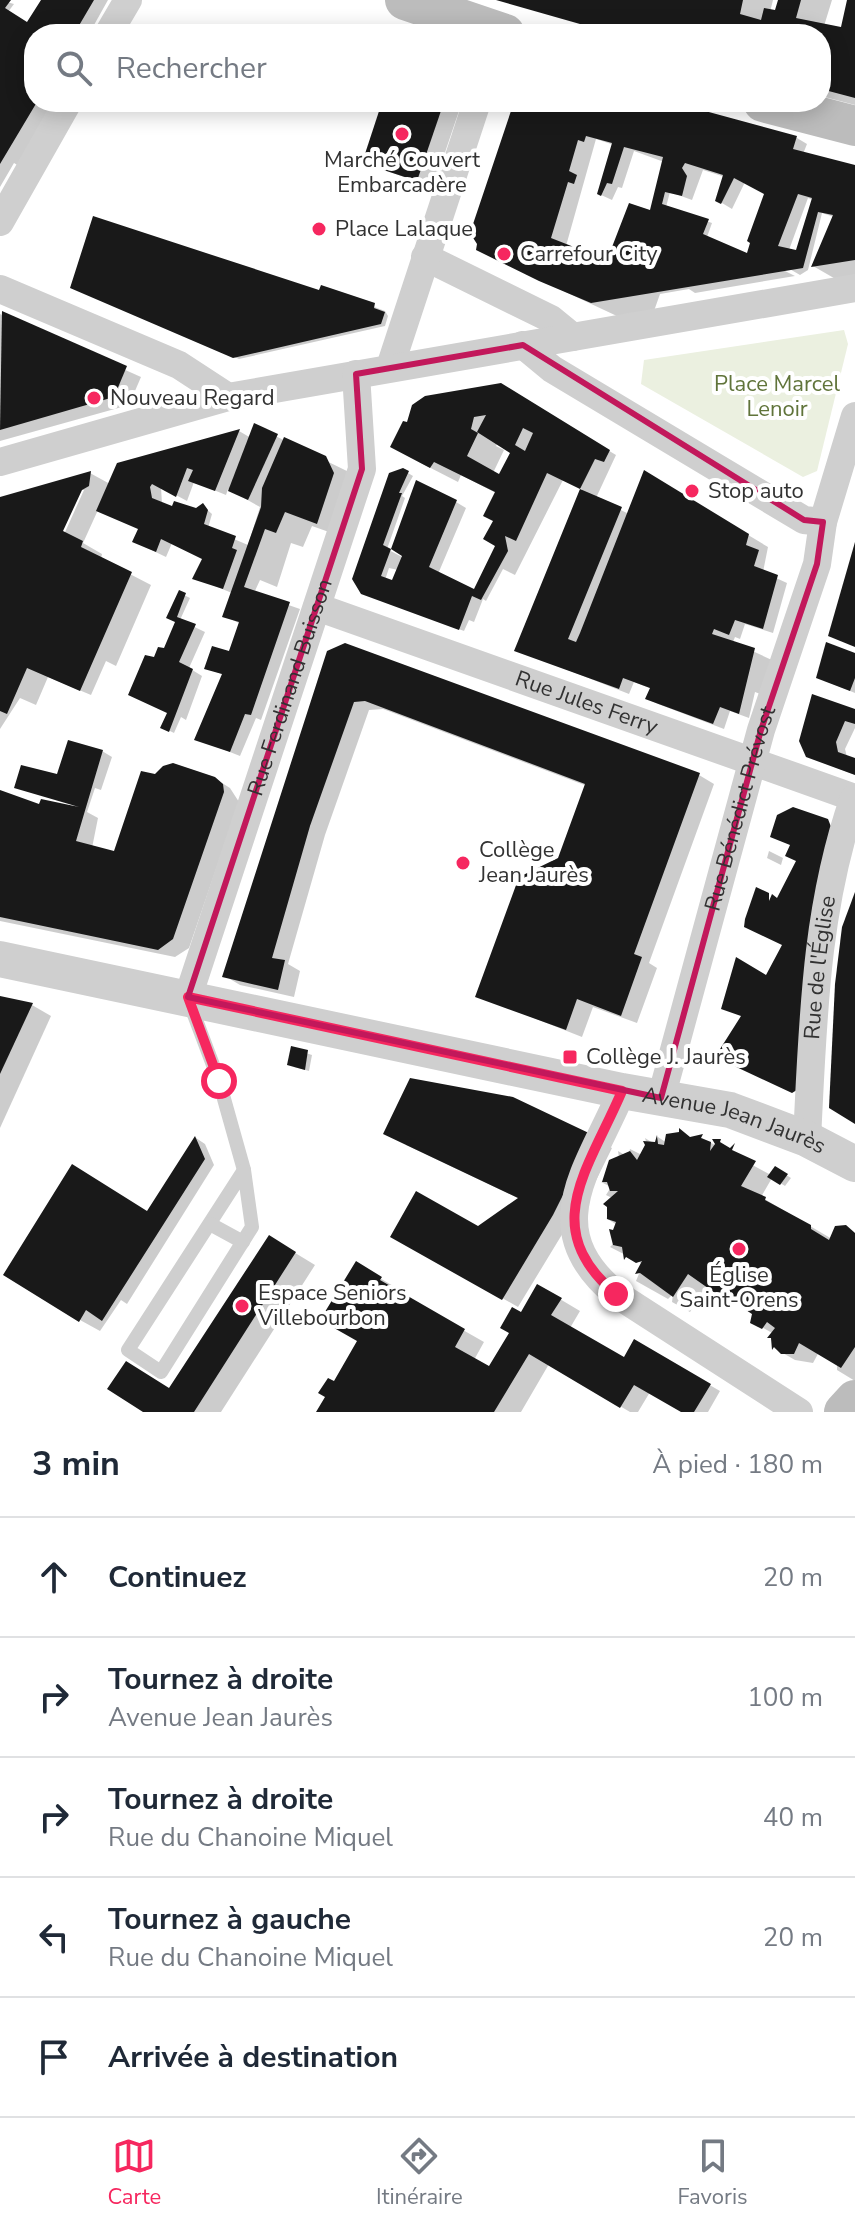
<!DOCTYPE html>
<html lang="fr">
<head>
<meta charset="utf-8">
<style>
	:root { --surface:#fff; --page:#f2f2f3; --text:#1f2937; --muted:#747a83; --line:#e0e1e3; --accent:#f6275f }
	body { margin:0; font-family:"Nunito Sans",sans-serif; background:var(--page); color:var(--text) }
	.stop { position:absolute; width:24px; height:24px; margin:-18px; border:6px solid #f6275f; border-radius:50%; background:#fff }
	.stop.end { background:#f6275f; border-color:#fff; box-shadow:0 2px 8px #0008 }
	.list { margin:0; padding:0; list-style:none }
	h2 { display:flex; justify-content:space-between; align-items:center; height:104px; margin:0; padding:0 32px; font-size:34px }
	h2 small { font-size:26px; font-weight:400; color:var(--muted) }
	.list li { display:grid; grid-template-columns:52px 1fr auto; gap:24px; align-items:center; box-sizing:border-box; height:120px; padding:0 32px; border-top:2px solid var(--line) }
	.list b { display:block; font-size:30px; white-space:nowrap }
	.list p { margin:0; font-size:26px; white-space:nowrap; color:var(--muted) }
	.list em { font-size:26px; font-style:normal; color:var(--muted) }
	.icon { flex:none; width:44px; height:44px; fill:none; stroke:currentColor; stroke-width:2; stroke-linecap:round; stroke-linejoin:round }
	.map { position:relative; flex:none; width:855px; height:1412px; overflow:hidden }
	.search { position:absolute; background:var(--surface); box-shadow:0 4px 20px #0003; left:24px; right:24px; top:24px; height:88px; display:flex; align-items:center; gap:20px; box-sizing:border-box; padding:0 28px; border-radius:32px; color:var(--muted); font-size:30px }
	.sheet { height:704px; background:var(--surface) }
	nav { display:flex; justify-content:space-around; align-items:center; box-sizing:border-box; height:112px; border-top:2px solid var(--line); background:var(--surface); font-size:22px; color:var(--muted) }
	nav a { display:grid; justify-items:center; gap:4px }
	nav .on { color:var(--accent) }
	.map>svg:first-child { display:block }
</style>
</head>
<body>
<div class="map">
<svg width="855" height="1412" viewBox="0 0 855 1412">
	<rect width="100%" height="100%" fill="#fff"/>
	<path fill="#ebf0e0" d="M844,330L848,344L817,471L803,477L641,384L644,360Z"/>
	<g fill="#0003" fill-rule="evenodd">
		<path d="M0,0L14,4L8,12L27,24L42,0H108L89,34H34V102H50L55,106L19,166L14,163L0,187Z"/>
		<path d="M503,0H773L770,12L776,13L781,0H832L824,26L842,30L849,0H855V105L821,96V34H615Z"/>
		<path d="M384,102H462L433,188L364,162Z"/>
		<path d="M516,102H665L797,138L807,144L803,154L855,168V279L839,281L813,266L834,217L822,213L808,270L800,275L781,264L779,268L795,276L695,293L689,289L660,294L654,311L619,317L493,258ZM596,139L614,145L599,194L612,200L618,187L622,188L634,151L664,162L651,213L609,263L566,246ZM703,170L725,177L717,200L732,209L745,182L766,193L748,255L707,237L712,223L666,207L670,192L692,200ZM808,198L814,200L797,253L789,250Z"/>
		<path d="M322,287L385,311L388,316L385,326L239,359L77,290L318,292Z"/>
		<path d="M0,314L141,377L129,405L0,441Z"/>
		<path d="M414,406L566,425L616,455L596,498L629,514L645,473L768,547L763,572L787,583L773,633L745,624L740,639L735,637L733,642L774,661L765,696L755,692L749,718L730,711L724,729L658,704L648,699L652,689L634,682L629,694L517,650L582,489L563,480L515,575L503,569L486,601L483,599L474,622L469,620L464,631L363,593L403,470L413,476L402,496L405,498L387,549L402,557L456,502L466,508L438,574L476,592L497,545L496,493L461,475L458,482L419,462L408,424ZM498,442L540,470L500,477L493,473L504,450L496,446ZM389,568L398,570L394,583L385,580Z"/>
		<path d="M255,426L353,474L343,537L312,526L303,547L291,543L277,587L260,580L254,593L300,609L261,720L256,718L240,756L197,739L224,675L211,670L228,653L241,624L224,616L232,593L195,578L204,558L172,543L166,557L145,547L140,529L98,510L83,543L102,554L101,559L151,585L116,666L106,661L91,695L48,677L36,705L20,698L0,729V500L90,473L110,484L119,465L239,431L251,438ZM194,482L226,495L228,489L260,507L248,545L208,528L212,514L203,506L196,511L162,504L161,487L187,501ZM80,490H84L61,541L57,539Z"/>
		<path d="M180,593L190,598L180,620L205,632L189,668L202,676L186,720L181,717L174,733L162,727L169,712L155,659L165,651L177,622L169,617Z"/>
		<path d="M329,653L699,775L714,784L649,963L657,968L637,1023L593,1007L582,1037L478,996L559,860L587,786L383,709L369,710L325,835L288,964L300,971L294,997L240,985L225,976Z"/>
		<path d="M855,655V693L818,678Z"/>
		<path d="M855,711V728L845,749L847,757L855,760V775L807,756Z"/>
		<path d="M102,751L112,757L101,790L95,788L87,812L98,818L92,848L115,854L156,776L214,778L230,788L239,802L189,948L175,957L0,921V792L41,807L74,808L71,782Z"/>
		<path d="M769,851L783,858L781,865L767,858Z"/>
		<path d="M0,998L32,1005L51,1016L0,1128Z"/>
		<path d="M293,1049L312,1055L309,1071L294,1067Z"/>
		<path d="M592,1137L612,1148L574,1225L569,1223L518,1307L393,1236L478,1229L520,1199L406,1145Z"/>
		<path d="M658,1137L667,1143L702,1138L771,1175L780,1171L791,1178L785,1186L772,1178L761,1197L832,1239L855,1234V1381L837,1370V1364L819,1352L813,1363L795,1360L774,1348L771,1338L774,1334L753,1322L754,1315L707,1285L690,1312L672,1302L673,1294L668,1299L636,1281L643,1264L610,1247L617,1240V1225L606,1218L612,1216L614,1199L606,1195L611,1187L601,1182L608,1179L606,1169L619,1158L618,1151L628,1157L630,1149L642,1155L647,1145L645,1138L656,1145Z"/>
		<path d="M196,1138L205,1144L214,1165L127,1304L121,1300L100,1331L80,1320L73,1167L149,1214Z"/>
		<path d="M269,1237L315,1265L221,1412H148L171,1390Z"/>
		<path d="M356,1264L400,1290L398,1293L484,1342L474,1360L490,1369L538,1286L580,1311L570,1328L624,1359L635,1342L720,1391L708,1412H685L650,1392L638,1412H630L549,1364L521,1412H318L360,1341Z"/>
	</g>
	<g fill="#191919" fill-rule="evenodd">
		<path d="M0,0H11L5,8L27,22L41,0H94L74,34H34L37,102L0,164Z"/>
		<path d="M496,0H743L740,14L761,20L764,8L775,10L778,0H801L796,18L841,27L847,0H855V98L821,89V34H615Z"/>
		<path d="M382,102H444L417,181L362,163Z"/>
		<path d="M514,102H672L797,136L793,149L855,165V260L811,267L833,215L818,212L803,268L591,303L539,281L476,250L477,244L470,233ZM586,136L612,143L597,194L601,196L607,183L612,184L624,147L663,157L650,210L629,203L607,260L551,238L568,182L574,184L577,175L569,171L578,140L584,142ZM685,163L723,175L715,201L721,204L734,178L764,194L747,241L750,243L747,253L703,234L709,219L662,204L665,192L682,196L687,176L682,168ZM798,194L812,198L796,250L778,246Z"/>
		<path d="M93,216L319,290L321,285L375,303L374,308L385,312L381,324L233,358L70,288Z"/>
		<path d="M2,311L127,366L114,397L0,430Z"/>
		<path d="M501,383L610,450L604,462L595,459L580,489L622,507L568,639L576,642L580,633L644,470L749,534L746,545L759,550L754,566L778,575L763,629L735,620L729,635L714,629L712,634L755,648L739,714L720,707L713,724L645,699L650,688L623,678L619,689L514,651L580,489L547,473L516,541L505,536L508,551L481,600L472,596L459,630L361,594L352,579L389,473L403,468L409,471L399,493H402L383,545L391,549L381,576L392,580L402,556L391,549L416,480L457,500L429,567L474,589L495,546L483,539L493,521L483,516L495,492L434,462L430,468L390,447L403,421L407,422L412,405L425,396ZM486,415L477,432L510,453L499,474L467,456L478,433L471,429L474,417ZM523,428L533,433L525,451L515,445Z"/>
		<path d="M254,423L278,434L248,500L228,491Z"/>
		<path d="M240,429L215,491L188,481L193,470L187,468L176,497L152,484L150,487L152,498L172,506L174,501L196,508L203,503L208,510L204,524L236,536L232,548L237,550L223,589L192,579L202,559L161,539L156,552L132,542L138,529L96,511L117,463Z"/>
		<path d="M284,437L326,456L334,473L317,524L285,512L276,533L265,529L244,587L290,602L251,715L245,714L230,752L194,740L222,674L204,669L212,646L229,651L239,622L222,617L261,507L262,488Z"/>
		<path d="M91,471L89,486L82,490L63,531L83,541L81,547L132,572L80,691L27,668L7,714L0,711V497Z"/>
		<path d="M855,542V647L828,636Z"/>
		<path d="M179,590L186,593L177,617L196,624L179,662L193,669L169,732L160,728L167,713L128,695L145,655L154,657L158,647L164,648L175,622L166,618Z"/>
		<path d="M826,642L855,653V678L850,691L816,678Z"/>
		<path d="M345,643L700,773L634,954L642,957L621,1016L577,999L566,1030L475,997L519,877L558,858L585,784L365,701L354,702L310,826L272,958L285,960L278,990L222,977L327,651Z"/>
		<path d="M812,694L855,709V724L845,721L836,742L838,752L855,758V775L806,757L799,741Z"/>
		<path d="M68,740L103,750L76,841L114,851L141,771L155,774L163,766L173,763L215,777L223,784L224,792L173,939L158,950L0,917V790L39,804L41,799L79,807L14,788L21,765L57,774Z"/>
		<path d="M793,807L828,819L835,837L800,1088L792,1093L715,1057L741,1016L721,1009L736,957L766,975L782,945L744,927L745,919L756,887L769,893V901L772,894L777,898L796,861L785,856L790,845L770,837L777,815Z"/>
		<path d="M855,892V1124L829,1108L835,984L842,927Z"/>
		<path d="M0,996L33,1003L0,1074Z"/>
		<path d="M291,1046L308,1050L305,1070L287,1065Z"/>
		<path d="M410,1078L513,1097L593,1135L553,1215L502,1300L390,1237L416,1191L478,1226L518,1198L383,1134Z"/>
		<path d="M679,1128L690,1137L703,1134L701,1138L711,1142L710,1151L715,1144L712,1139H721L720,1142L730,1148L735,1143L732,1150L756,1161L741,1186L766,1197L765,1200L811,1225V1229L829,1240L835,1226L846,1225L855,1233V1347L841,1368L799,1343L794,1354H781L774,1347L772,1350L771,1338H767L775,1328L767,1322L762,1329L750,1323L752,1314L734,1302L732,1305L688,1274L673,1297L640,1273L635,1274L642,1261L636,1263L626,1257L624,1260L622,1247L613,1245L609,1229L613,1230L616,1222L607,1219V1207L603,1204L618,1191H610L607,1182H602L609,1160L630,1151L637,1160L645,1145L643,1141L655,1142L657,1135L658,1144L664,1145L666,1134L679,1132Z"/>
		<path d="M195,1136L205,1159L102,1321L86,1310L79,1322L3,1275L72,1164L147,1211Z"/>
		<path d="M775,1166L788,1174L780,1185L767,1177Z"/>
		<path d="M269,1235L296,1252L194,1412H143L107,1389L126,1361L169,1388Z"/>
		<path d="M356,1261L382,1277L380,1280L465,1329L455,1347L489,1366L509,1333L500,1328L512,1307L521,1312L537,1284L562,1298L551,1315L624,1357L634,1339L711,1384L694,1412H681L634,1385L620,1408L529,1354L494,1412H316L325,1397L318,1393L328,1378L334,1381L357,1341L320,1320Z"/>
	</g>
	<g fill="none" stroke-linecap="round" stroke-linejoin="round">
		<g stroke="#cfcfcf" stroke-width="14">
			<path d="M190,1004L219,1081L244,1170"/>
			<path d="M244,1170L252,1227L161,1372L128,1350Z"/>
			<path d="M210,1224L243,1242"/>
		</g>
		<g stroke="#cfcfcf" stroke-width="28">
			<path d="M108,34L128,0"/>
			<path d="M0,222L68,102"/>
			<path d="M425,257L551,319L573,337"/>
			<path d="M0,289L179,365L228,397"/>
			<path d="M523,345L552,369L804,520L823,522"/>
			<path d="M390,367L477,102"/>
			<path d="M0,462L228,397L855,288"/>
			<path id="s1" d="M317,607L855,798"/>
			<path id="s2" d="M188,997L362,469L356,374"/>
			<path d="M622,1091C589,1169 536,1228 616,1294L799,1412"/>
			<path id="s3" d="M661,1098L761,730L817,564L823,522L855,416"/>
			<path id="s4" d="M807,1139C813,1023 815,909 854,798"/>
		</g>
		<path stroke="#cfcfcf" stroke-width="36" id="s5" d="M0,959L622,1091L730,1110L807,1139L855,1164"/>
		<g stroke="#bcbcbc" stroke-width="40">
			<path d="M405,0L505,34"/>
			<path d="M763,102L855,126"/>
			<path d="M844,1412L855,1400"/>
		</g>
	</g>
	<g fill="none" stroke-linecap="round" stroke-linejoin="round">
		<path stroke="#f6275f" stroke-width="10" d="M219,1081L188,997L622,1091C589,1169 537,1228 616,1294"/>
	</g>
	<path fill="none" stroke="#c2185b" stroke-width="6" stroke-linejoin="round" d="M523,345L804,520L823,522L817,564L761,730L661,1098L188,997L362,469L356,374Z"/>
	<g fill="#f6275f" stroke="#fff" stroke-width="3">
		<circle cx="402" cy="134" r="8"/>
		<circle cx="319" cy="229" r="8"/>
		<circle cx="504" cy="254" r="8"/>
		<circle cx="94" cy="398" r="8"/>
		<circle cx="692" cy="491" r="8"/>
		<circle cx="463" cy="863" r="8"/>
		<rect x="562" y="1049" width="16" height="16" rx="4"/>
		<circle cx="739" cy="1249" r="8"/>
		<circle cx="242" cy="1306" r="8"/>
	</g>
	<g text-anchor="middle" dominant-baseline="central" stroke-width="8" stroke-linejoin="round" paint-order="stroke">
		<g font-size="22" fill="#323232" stroke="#fff" text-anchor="start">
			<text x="402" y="160" text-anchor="middle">Marché Couvert<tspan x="402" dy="25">Embarcadère</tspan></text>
			<text x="335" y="229">Place Lalaque</text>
			<text x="520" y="254">Carrefour City</text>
			<text x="110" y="398">Nouveau Regard</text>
			<text x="708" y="491">Stop auto</text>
			<text x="479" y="850">Collège<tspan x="479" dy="25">Jean Jaurès</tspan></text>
			<text x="586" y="1057">Collège J. Jaurès</text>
			<text x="739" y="1275" text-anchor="middle">Église<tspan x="739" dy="25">Saint-Orens</tspan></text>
			<text x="258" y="1293">Espace Seniors<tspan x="258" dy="25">Villebourbon</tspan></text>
		</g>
		<g font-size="22" fill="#60743a" stroke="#fff">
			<text x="777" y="384">Place Marcel<tspan x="777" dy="25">Lenoir</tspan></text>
		</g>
		<g font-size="22" fill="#323232" stroke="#fff">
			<text stroke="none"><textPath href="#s2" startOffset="326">Rue Ferdinand Buisson</textPath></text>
			<text stroke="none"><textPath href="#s1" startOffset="286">Rue Jules Ferry</textPath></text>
			<text stroke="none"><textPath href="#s3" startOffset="300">Rue Bénédict Prévost</textPath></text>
			<text stroke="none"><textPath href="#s4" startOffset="172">Rue de l'Église</textPath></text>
			<text stroke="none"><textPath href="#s5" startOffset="752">Avenue Jean Jaurès</textPath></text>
		</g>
	</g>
</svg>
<div class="stop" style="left:219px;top:1081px"></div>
<div class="stop end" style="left:616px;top:1294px"></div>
<div class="search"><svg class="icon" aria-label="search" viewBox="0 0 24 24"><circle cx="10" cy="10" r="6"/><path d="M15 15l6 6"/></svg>Rechercher</div>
</div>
<section class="sheet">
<h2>3 min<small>À pied · 180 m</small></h2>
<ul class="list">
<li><svg class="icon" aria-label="ahead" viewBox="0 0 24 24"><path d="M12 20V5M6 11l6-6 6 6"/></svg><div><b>Continuez</b></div><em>20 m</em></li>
<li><svg class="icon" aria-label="right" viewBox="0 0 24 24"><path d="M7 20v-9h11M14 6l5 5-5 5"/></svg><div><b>Tournez à droite</b><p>Avenue Jean Jaurès</p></div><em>100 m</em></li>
<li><svg class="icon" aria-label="right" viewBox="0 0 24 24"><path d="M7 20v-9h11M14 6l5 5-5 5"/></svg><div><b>Tournez à droite</b><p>Rue du Chanoine Miquel</p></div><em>40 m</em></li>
<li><svg class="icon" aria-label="left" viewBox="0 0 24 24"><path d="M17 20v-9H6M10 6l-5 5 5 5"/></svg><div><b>Tournez à gauche</b><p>Rue du Chanoine Miquel</p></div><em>20 m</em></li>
<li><svg class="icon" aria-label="arrive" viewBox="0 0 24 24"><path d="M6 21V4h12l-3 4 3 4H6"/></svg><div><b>Arrivée à destination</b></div></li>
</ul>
</section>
<nav>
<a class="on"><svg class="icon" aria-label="map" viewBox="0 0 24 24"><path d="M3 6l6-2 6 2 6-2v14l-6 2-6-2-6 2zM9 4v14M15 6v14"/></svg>Carte</a>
<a><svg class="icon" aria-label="directions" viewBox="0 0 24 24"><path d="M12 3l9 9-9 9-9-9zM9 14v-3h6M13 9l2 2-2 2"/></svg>Itinéraire</a>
<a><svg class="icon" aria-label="saved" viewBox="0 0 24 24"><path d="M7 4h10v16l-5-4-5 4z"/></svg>Favoris</a>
</nav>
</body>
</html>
